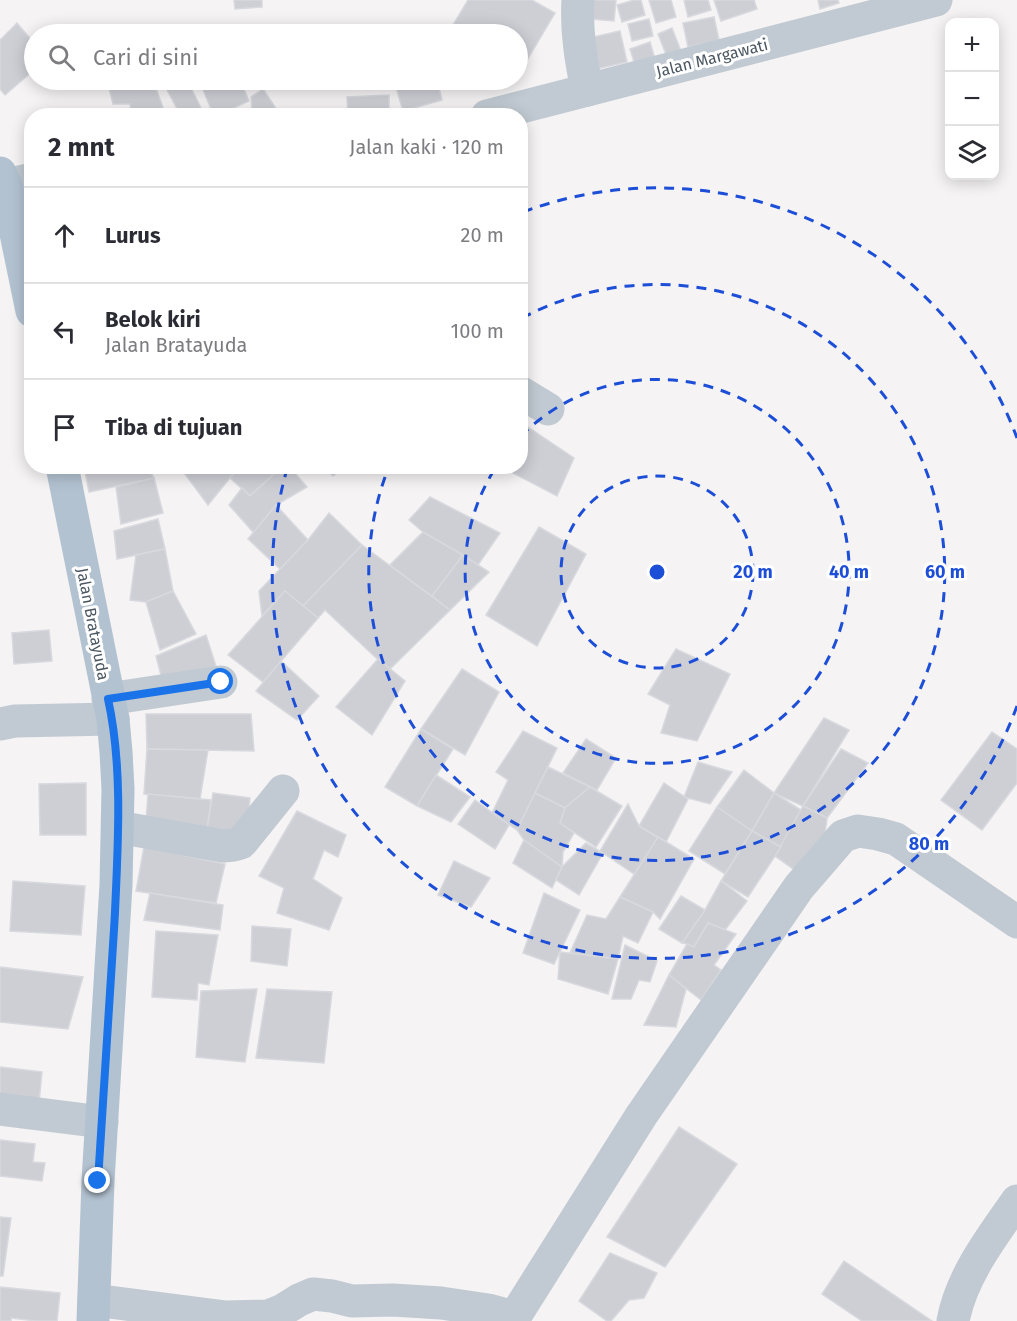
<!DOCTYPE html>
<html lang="id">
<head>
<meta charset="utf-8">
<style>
	:root { --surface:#fff; --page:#f2f2f3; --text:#2b2b33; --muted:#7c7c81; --line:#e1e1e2 }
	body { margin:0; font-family:"Fira Sans",sans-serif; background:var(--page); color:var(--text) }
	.controls { position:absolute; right:18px; top:18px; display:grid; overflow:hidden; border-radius:12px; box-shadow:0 3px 15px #0003 }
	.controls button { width:54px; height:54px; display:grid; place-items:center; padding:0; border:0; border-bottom:2px solid var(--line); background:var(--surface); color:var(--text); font:30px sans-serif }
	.stop { position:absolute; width:18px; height:18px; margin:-14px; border:4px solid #1a73e8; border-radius:50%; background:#fff }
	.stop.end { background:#1a73e8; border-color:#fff; box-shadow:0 2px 6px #0008 }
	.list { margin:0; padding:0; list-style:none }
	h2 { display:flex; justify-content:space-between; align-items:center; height:78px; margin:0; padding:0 24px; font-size:26px }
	h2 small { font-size:20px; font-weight:400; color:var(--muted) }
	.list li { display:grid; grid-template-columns:39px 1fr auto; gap:18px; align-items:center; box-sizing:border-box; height:96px; padding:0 24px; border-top:2px solid var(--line) }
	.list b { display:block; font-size:22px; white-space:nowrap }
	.list p { margin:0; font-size:20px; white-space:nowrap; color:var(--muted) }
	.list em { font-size:20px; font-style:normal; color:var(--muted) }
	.icon { flex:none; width:33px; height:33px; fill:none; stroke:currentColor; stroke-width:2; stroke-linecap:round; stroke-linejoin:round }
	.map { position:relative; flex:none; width:1017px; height:1321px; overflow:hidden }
	.search { position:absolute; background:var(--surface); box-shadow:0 3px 15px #0003; left:24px; top:24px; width:504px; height:66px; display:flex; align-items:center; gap:15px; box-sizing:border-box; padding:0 21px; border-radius:33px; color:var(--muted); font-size:22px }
	.panel { position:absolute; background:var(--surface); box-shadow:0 3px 15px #0003; left:24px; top:108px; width:504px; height:366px; border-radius:24px }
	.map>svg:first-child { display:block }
</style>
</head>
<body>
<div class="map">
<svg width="1017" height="1321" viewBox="0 0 1017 1321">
	<rect width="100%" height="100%" fill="#f5f3f3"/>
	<g fill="#cdcfd5" stroke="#d7d9de" stroke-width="1.5">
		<path d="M234,0H262V7L235,9Z"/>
		<path d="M468,0H532L555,13L520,72L518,71V34H457L450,30Z"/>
		<path d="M592,0H616L614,21L591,19Z"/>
		<path d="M634,0H641L645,15L622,22L617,5Z"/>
		<path d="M649,0H671L676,17L656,23Z"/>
		<path d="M684,0H708L711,10L688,17Z"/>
		<path d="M714,0H754L757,9L721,21Z"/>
		<path d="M818,0H838L839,3L820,9Z"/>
		<path d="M714,17L719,40L688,47L683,23Z"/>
		<path d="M649,19L653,36L632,41L628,24Z"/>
		<path d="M17,23L34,43V70L5,95L0,89V40Z"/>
		<path d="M672,28L681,51L667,57L658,34Z"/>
		<path d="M620,31L627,62L596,69L589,38Z"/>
		<path d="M650,42L655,59L635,65L630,49Z"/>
		<path d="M107,80H153L166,116H131L130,104H113Z"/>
		<path d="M177,80H187L205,116H181L165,86Z"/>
		<path d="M199,80H240L249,101L217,116H214Z"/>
		<path d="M423,80H437L442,100L403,111L396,87Z"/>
		<path d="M263,89L281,116H241V114L252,110L251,97Z"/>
		<path d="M389,95V116H348L347,97Z"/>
		<path d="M528,427L574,458L557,496L507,470L508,466H520V441Z"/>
		<path d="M84,466H147L154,478L89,492Z"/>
		<path d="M179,466H234L238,468L208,505Z"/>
		<path d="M241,466H264L273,475L250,496L230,478Z"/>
		<path d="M279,466H289L307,487L276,505L254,533L229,505L242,488L250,496L273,475Z"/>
		<path d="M324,466H344L333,476Z"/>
		<path d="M154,478L163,513L121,524L116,487Z"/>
		<path d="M430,497L500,533L478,565L423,532L409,520Z"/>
		<path d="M276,505L308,540L280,569L248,539Z"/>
		<path d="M329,513L362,545L303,606L285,591L262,616L259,591L308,540Z"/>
		<path d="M158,519L165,549L117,559L114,531Z"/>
		<path d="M539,527L586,554L537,646L486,615Z"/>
		<path d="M423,532L463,555L432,596L390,565Z"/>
		<path d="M362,545L450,610L389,670L325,610L318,618L303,606Z"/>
		<path d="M165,549L173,591L146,602L130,600L136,555Z"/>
		<path d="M463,555L489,572L450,610L432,596Z"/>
		<path d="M173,591L196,634L160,650L146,602Z"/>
		<path d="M285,591L318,618L263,682L228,655Z"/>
		<path d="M49,630L52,661L14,664L12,633Z"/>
		<path d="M206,635L221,682L165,691L156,656Z"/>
		<path d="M676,649L730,674L697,741L661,733L670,705L648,694Z"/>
		<path d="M378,659L405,681L372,735L336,707Z"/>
		<path d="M281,661L319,696L297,720L256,691Z"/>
		<path d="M462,669L499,692L465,755L421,729Z"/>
		<path d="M146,714H251L254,751L147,749Z"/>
		<path d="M824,718L849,730L803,806L774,793Z"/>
		<path d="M421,729L453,749L417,806L385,787Z"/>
		<path d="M523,731L557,748L517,830L492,813L508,780L496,772Z"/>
		<path d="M992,732L1017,749V783L982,830L941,800Z"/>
		<path d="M586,739L616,758L597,790L563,773Z"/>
		<path d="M147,749L208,750L200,799L144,794Z"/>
		<path d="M841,749L868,763L827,818L803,806Z"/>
		<path d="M698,762L732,772L710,804L684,797Z"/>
		<path d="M548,767L590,787L565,808L535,793Z"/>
		<path d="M744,770L774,793L752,831L717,807Z"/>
		<path d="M436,775L470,797L451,822L417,806Z"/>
		<path d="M86,783V835H40L39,784Z"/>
		<path d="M664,783L688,799L666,842L639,826Z"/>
		<path d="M590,787L622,806L596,847L560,823L565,808Z"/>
		<path d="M213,793L250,798L246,836L205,842Z"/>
		<path d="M535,793L565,808L560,823L574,833L563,852L562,867L524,840L517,830Z"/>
		<path d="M774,793L801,810L781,847L752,831Z"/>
		<path d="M148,794L211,800L205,842L145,832Z"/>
		<path d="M475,800L509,825L495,849L458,824Z"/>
		<path d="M628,804L639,826L660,839L634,874L600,851Z"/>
		<path d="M803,806L827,818L825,834L806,878L775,856Z"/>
		<path d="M717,807L752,831L725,874L689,851Z"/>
		<path d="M297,811L346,835L338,857L324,850L313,879L342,898L329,930L277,913L284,888L259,876Z"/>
		<path d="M752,831L781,847L748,897L721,881Z"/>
		<path d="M658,837L694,859L660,919L653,912L620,897Z"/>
		<path d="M524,840L562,867L552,888L513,863Z"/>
		<path d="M586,843L603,853L579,895L556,880L562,867Z"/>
		<path d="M144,847L225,864L216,903L136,891Z"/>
		<path d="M454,861L490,878L471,907L438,895Z"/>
		<path d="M13,881L85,886L81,935L10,931Z"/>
		<path d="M721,881L747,901L725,930L708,923L694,947L687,944L682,943L705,910Z"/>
		<path d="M150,893L223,905L220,930L144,920Z"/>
		<path d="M544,893L580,910L554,964L523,953Z"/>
		<path d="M681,896L705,910L682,943L659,929Z"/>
		<path d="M620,897L653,912L638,943L623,936L618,959L570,953L587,915L606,919Z"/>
		<path d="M708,923L736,934L714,965L721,970L701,1000L669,975L687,944L694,947Z"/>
		<path d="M252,926L291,929L287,966L251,961Z"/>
		<path d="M156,931L218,935L209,985L198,983L197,1000L152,997Z"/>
		<path d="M625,945L657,961L650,982L639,980L631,999H612Z"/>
		<path d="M560,952L618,959L608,994L558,979Z"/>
		<path d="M0,967L83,977L68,1029L0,1022Z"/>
		<path d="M669,975L686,989L676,1027L644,1025Z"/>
		<path d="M257,989L245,1062L196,1057L201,991Z"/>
		<path d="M267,989L332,992L324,1063L256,1058Z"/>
		<path d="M0,1067L42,1072L39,1103L0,1098Z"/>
		<path d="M679,1127L737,1164L665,1267L607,1237Z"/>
		<path d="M0,1140L35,1144L33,1162L45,1163L42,1181L0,1176Z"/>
		<path d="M0,1217L11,1218L3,1276H0Z"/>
		<path d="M610,1253L657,1273L644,1298L629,1300L611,1321H607L579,1301Z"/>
		<path d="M844,1261L932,1321H862L822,1294Z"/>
		<path d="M0,1287L60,1293L57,1321H36L11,1318V1321H0Z"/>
	</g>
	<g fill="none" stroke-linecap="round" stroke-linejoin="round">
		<g stroke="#c1cad2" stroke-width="33">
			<path d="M578,0C576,31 581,60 587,90"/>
			<path d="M487,116L936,0"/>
			<path d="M6,185L32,179"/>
			<path d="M520,392L548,409"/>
			<path d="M108,699L221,682"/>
			<path d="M0,724L15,721L113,719"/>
			<path d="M118,827L223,846L234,845L241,843L283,791"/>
			<path d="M0,1109L102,1122"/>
			<path d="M94,1300L226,1317L268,1316L283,1310L299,1300L313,1294L332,1296L352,1301L393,1300L441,1303L488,1310L514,1317"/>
			<path d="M512,1321L641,1116L799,887L843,836L858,831L878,834L896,839L1017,922"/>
			<path d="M953,1321C961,1277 991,1238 1017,1201"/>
		</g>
		<g stroke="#b3c2d1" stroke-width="33">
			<path d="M0,173L6,185L32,311"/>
			<path d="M62,466L113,719L116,752L118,789L116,885L98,1181L93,1321"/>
		</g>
	</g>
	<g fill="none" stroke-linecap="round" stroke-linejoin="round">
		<path stroke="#1a73e8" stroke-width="8" d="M98,1181C104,1092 110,1002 115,912C118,844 123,766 108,699L221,682"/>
	</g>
	<g fill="none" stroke="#1d4ed8" stroke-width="3" stroke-dasharray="10 8">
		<circle cx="657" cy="572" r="96"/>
		<path d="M521 436A192 192 0 1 1 496 467"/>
		<path d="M522 318A288 288 0 1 1 388 469"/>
		<path d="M1017 706A384 384 0 0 1 287 469M523 212A384 384 0 0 1 1017 438"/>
	</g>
	<g text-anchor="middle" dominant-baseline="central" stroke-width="6" stroke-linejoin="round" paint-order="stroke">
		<g font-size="16" fill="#4a5661" stroke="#fff">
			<text transform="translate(712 58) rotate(-14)">Jalan Margawati</text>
			<text transform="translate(93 624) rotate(79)">Jalan Bratayuda</text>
		</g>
	</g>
	<circle cx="657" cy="572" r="9" fill="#1d4ed8" stroke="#fff" stroke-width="3"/>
	<g font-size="18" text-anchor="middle" font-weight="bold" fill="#1d4ed8" stroke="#fff" stroke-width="6" stroke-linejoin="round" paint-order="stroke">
		<text x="753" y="578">20 m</text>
		<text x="849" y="578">40 m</text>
		<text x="945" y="578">60 m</text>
		<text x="929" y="850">80 m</text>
	</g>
</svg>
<div class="controls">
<button>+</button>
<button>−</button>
<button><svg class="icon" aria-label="layers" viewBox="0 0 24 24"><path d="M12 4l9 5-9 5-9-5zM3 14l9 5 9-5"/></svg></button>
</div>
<div class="stop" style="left:221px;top:682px"></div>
<div class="stop end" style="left:98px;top:1181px"></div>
<div class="search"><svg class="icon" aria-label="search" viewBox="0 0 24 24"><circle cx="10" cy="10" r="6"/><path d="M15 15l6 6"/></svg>Cari di sini</div>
<section class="panel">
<h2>2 mnt<small>Jalan kaki · 120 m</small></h2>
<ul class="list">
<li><svg class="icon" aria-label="ahead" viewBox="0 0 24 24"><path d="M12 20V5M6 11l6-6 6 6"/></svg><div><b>Lurus</b></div><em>20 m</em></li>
<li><svg class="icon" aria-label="left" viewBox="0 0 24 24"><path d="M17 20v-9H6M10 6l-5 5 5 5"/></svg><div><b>Belok kiri</b><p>Jalan Bratayuda</p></div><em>100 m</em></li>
<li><svg class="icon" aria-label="arrive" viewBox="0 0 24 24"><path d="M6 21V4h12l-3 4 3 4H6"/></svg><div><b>Tiba di tujuan</b></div></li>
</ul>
</section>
</div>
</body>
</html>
